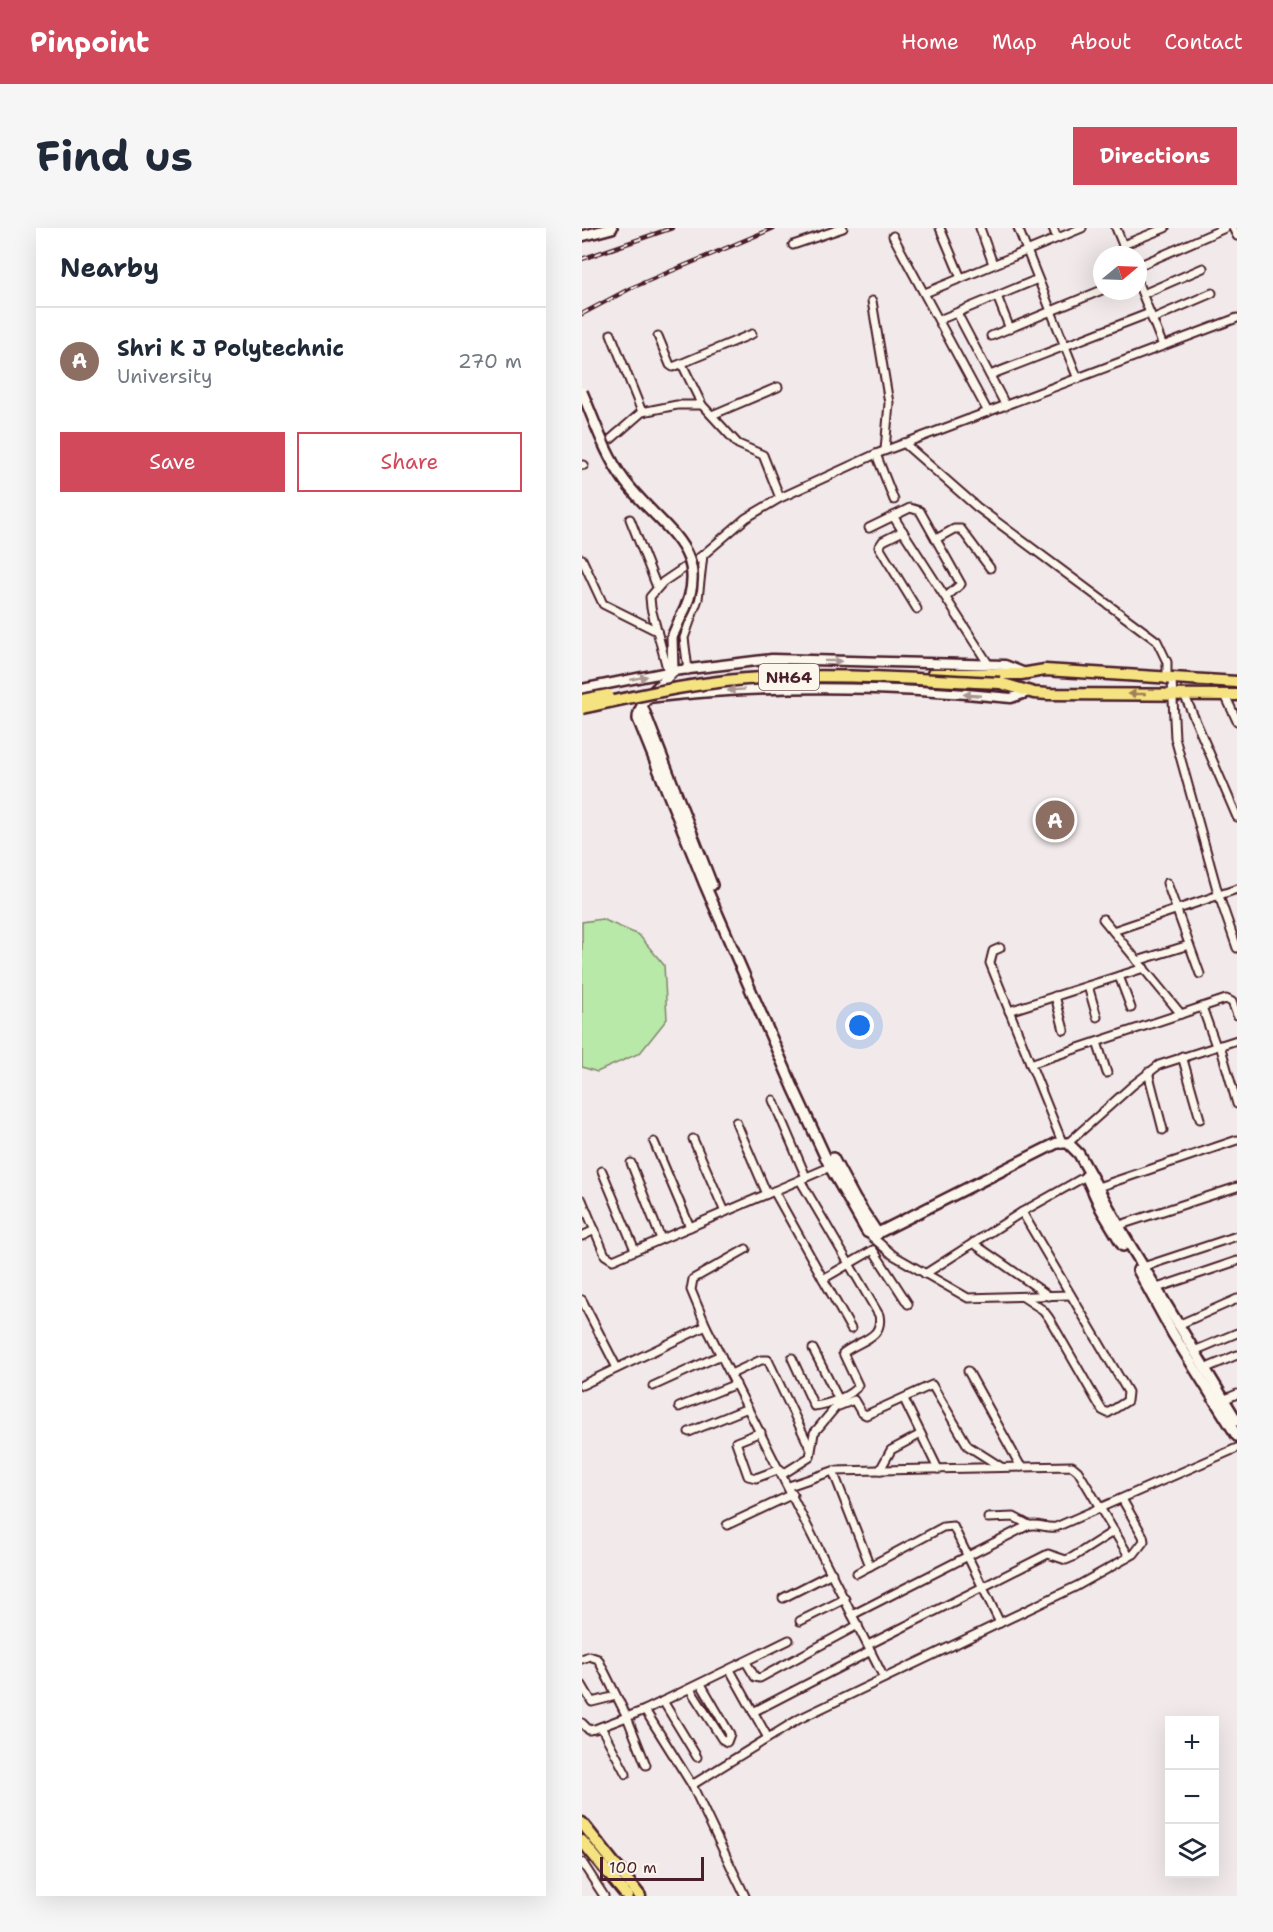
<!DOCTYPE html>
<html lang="en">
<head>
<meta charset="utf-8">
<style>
	:root { --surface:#fff; --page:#f6f6f7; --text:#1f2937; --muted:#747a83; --line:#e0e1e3; --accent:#d1495b }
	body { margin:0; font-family:"Shantell Sans",sans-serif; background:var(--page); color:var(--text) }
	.controls { position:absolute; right:18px; bottom:18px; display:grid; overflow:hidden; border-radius:0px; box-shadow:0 6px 24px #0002 }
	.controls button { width:54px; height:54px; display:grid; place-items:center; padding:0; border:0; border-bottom:2px solid var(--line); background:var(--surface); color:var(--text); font:30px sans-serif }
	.compass { position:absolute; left:511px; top:18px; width:54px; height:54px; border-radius:50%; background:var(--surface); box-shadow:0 6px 24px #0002; rotate:71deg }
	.scale { position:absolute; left:18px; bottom:15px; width:104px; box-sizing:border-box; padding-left:6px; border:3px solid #4a1f2b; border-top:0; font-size:16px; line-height:21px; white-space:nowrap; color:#4a1f2b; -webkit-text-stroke:4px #fbf7ec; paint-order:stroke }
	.you { position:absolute; left:278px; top:798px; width:21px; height:21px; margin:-15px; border:4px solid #fff; border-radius:50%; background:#1a73e8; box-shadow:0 0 0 9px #1a73e833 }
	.badge { display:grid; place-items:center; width:39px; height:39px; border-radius:50%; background:var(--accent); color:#fff; font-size:20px; font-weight:700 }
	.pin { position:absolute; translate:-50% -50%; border:3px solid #fff; box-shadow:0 2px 6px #0006 }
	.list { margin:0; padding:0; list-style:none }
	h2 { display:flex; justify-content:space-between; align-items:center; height:78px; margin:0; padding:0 24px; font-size:26px }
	h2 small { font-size:20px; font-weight:400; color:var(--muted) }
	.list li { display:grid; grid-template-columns:39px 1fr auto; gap:18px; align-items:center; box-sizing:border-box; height:108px; padding:0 24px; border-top:2px solid var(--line) }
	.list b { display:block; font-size:22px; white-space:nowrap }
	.list p { margin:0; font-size:20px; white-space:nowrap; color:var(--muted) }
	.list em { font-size:20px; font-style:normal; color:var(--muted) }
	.actions { display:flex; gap:12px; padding:18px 24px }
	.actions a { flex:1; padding:14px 0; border:2px solid var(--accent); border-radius:0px; text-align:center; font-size:21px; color:var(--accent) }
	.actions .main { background:var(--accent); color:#fff }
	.icon { flex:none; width:33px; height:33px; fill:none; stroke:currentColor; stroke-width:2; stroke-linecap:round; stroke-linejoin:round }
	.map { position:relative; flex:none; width:655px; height:1668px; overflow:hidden; border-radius:0px }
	header { display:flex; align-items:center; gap:36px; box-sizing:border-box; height:84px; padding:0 30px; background:var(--accent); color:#fff }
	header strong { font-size:28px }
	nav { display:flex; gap:33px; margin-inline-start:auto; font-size:21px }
	.intro { display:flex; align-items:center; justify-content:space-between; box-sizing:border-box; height:144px; padding:0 36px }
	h1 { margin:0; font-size:42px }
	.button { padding:15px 27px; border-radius:0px; background:var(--accent); color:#fff; font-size:21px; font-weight:700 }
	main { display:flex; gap:36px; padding:0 36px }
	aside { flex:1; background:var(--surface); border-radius:0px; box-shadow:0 6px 24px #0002 }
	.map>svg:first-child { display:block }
</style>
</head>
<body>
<header>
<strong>Pinpoint</strong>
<nav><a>Home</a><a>Map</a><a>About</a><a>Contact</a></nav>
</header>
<div class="intro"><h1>Find us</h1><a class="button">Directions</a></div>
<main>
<aside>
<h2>Nearby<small></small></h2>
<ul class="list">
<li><span class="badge" style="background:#8d6e63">A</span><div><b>Shri K J Polytechnic</b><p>University</p></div><em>270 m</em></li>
</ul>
<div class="actions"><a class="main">Save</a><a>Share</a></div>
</aside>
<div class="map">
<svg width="655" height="1668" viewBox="0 0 655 1668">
	<rect width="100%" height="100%" fill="#f1e9ea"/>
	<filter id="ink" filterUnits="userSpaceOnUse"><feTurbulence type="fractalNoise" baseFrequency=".0167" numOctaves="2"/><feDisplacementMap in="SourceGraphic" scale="12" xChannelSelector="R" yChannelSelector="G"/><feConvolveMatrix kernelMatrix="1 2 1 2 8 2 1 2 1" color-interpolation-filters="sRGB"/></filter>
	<g filter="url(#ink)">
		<path fill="#b8e9a9" stroke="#81846a" stroke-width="1.5" d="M20,691L57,707L82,737L85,791L58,825L15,844L0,839V694Z"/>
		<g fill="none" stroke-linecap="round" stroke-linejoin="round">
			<defs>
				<g id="minor">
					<path d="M358,0L379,50"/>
					<path d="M398,0L411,36"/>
					<path d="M436,0L496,151"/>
					<path d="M471,0L475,10"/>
					<path d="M534,0L545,27"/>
					<path d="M651,0L655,8"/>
					<path d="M311,8L406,184"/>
					<path d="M211,17L261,0"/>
					<path d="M541,17L583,0"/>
					<path d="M556,38L643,0"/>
					<path d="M556,55L581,118"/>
					<path d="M343,65L500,0"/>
					<path d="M561,66L621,40"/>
					<path d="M415,68L428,101"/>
					<path d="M290,73L307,175L303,222"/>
					<path d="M375,85L424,178"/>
					<path d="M570,91L630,65"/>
					<path d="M357,92L456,51"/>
					<path d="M29,106L60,184"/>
					<path d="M76,108L88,137L91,139L170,106"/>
					<path d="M409,108L520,62"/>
					<path d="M100,136L120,177"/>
					<path d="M408,147L568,85"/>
					<path d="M130,187L196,159"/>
					<path d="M29,211L60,184L95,177H120L156,216L181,227L198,270"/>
					<path d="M322,215L395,279L575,413L585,434V452"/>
					<path d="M294,226L312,272"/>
					<path d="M0,237H2"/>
					<path d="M311,288L407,437"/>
					<path d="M48,291L75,359"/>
					<path d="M287,300L328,280L338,283L379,356L364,369"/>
					<path d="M321,303L301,313L297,319L335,381"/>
					<path d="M354,311L372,301H379L408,340"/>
					<path d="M0,331L21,376L75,403"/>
					<path d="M106,442L102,410L116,371L121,327"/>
					<path d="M86,444L69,380L68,369L81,354L121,327L164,290L198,270L294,226L655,90"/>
					<path d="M590,452L593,510L636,665L655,720"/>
					<path d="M602,466L655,589"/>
					<path d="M643,467L655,493"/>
					<path d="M585,655L618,746"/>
					<path d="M521,691L599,786"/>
					<path d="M531,703L655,661"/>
					<path d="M418,720L411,723L408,735L480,914"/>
					<path d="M555,733L607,717"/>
					<path d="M537,748L549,780"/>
					<path d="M506,758L515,789"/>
					<path d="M473,768L482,802"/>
					<path d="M620,779L634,818"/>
					<path d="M427,783L562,740"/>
					<path d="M515,814L525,845"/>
					<path d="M638,817L655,876"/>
					<path d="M600,828L618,891"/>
					<path d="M448,836L644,771L650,774L655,787"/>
					<path d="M566,844L581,902"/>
					<path d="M191,872L224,949"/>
					<path d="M154,894L185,966"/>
					<path d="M111,911L143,984"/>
					<path d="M72,914L108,999"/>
					<path d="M486,915L551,857L577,837L655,812"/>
					<path d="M49,935L79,1011"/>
					<path d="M20,943L53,1022"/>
					<path d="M516,959L655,912"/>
					<path d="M192,963L269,1101"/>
					<path d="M0,972L23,1027L31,1032L248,939"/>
					<path d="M440,984L546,1164L545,1173L526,1185L520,1182L467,1090L461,1082L441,1069"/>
					<path d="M532,999L655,959"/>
					<path d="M0,1008L13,1002"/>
					<path d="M289,1008L311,1027L386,1070L488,1067"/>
					<path d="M391,1015L467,1068"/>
					<path d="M164,1021L111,1051L109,1062L124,1098L302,1450"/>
					<path d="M561,1039L655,1008"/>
					<path d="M343,1046L440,984L504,948"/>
					<path d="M241,1051L291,1022L326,1076"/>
					<path d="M572,1061L655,1033"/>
					<path d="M0,1072L35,1140"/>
					<path d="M596,1097L655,1071"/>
					<path d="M612,1123L655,1105"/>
					<path d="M210,1130L232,1178C244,1177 271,1168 276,1157L261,1125C277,1112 302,1111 297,1087L218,952"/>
					<path d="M622,1141L655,1127"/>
					<path d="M386,1143L439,1239"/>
					<path d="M149,1146L179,1132H186L228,1220"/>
					<path d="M0,1157L124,1098"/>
					<path d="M71,1158L139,1127"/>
					<path d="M322,1171L356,1241"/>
					<path d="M641,1172L655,1166"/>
					<path d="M257,1178L272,1172L279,1184L284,1187L350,1157L386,1218L419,1239"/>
					<path d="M97,1179L154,1156"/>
					<path d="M107,1204L166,1180"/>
					<path d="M179,1204L154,1214L166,1248L174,1250L198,1241"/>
					<path d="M298,1242L309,1222L339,1206"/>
					<path d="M251,1243L288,1338"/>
					<path d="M201,1246L228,1229L232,1205L258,1174L231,1121"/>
					<path d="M207,1258L251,1243L490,1238L496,1243L547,1328"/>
					<path d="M406,1290L432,1289L447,1297"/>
					<path d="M145,1297L211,1266"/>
					<path d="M275,1345L361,1299L371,1298L418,1395"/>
					<path d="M201,1370L250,1345"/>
					<path d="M270,1387L445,1298C456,1294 463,1301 474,1299L655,1220"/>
					<path d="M218,1393L263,1371"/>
					<path d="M286,1417L466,1326L484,1332L491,1329L532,1303"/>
					<path d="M0,1431L7,1428L16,1431L45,1489L64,1537"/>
					<path d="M164,1434L173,1449L178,1450L276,1397"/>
					<path d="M148,1442L186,1510"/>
					<path d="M0,1457L10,1474L34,1468"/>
					<path d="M108,1461L140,1511L145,1514L148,1506L119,1456"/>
					<path d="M81,1473L115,1529"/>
					<path d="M63,1482L110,1557L163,1668"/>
					<path d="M171,1484L289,1423"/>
					<path d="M0,1495L7,1502L13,1501L63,1482L207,1412"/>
					<path d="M19,1499L44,1546"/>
					<path d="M110,1557L217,1491L495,1358L552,1326L562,1313L561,1308L540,1271"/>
					<path d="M0,1634L22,1668"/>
				</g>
				<g id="tertiary">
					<path d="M0,461L91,443L190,431L423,437L443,445"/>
					<path d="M66,470C186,456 309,458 429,470L447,464"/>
				</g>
				<g id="secondary">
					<path d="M0,8L30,0"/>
					<path d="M98,391L90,409L91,443C81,455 55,475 56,491L123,657L211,859L248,939L285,1004L292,1007L475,915H486L497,926L542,1007L655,1193"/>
					<path d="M61,480L130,657"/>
					<path d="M251,930L273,971L296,1006"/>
					<path d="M504,948L519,981L541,1018"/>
					<path d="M556,1042L591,1106L655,1208"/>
				</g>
				<g id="primary">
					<path d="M0,1595L58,1668"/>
					<path d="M0,1613L45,1668"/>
				</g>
				<g id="trunk">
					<path d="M351,446H439L463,442L655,454"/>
					<path d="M418,455L452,465L466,466L655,467"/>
				</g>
			</defs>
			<use href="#minor" stroke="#4a1f2b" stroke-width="11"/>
			<use href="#tertiary" stroke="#4a1f2b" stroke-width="13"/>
			<use href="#secondary" stroke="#4a1f2b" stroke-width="14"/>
			<use href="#primary" stroke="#4a1f2b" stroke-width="15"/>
			<use href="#trunk" stroke="#4a1f2b" stroke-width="15"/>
			<use href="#minor" stroke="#fbf7ec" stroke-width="7"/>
			<use href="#tertiary" stroke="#fbf7ec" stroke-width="8"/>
			<use href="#secondary" stroke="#fbf7ec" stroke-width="9"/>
			<use href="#primary" stroke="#f5e382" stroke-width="10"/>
			<use href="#trunk" stroke="#f5e382" stroke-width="10"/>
			<defs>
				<g id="rail">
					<path d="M0,31L90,0"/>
					<path d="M0,86L49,60L192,0"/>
				</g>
			</defs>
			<use href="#rail" stroke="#4a1f2b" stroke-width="4.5"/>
			<use href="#rail" stroke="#fbf7ec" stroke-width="2" stroke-dasharray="7" stroke-linecap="butt"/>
			<defs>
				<path id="secondary-bridge" d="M0,164C13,194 23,226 42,252C77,300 136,322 98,391"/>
				<g id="trunk-bridge">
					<path d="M0,472L26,467"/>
					<path d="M0,480C60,467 119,453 180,450C259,445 339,452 418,455"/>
				</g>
			</defs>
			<use href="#secondary-bridge" stroke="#4a1f2b" stroke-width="14" stroke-linecap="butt"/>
			<use href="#trunk-bridge" stroke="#4a1f2b" stroke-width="15" stroke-linecap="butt"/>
			<use href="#secondary-bridge" stroke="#fbf7ec" stroke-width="9"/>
			<use href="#trunk-bridge" stroke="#f5e382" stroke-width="10"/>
		</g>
		<defs><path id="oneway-solid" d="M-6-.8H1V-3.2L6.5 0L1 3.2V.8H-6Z" transform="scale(1.5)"/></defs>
		<g fill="#ab9695">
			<use href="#oneway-solid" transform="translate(251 433) rotate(1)"/>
			<use href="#oneway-solid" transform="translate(57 450) rotate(-12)"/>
			<use href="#oneway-solid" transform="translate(154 462) rotate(176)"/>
			<use href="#oneway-solid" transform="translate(390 467) rotate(-175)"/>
		</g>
		<use fill="#a08156" href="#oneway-solid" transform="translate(555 466) rotate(-180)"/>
	</g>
	<g text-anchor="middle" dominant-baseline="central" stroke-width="4.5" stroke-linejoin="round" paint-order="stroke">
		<rect fill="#fbf7ec" stroke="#7f6065" stroke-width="1.5" x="177" y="436" width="60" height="26" rx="4.5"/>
		<g font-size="16" font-weight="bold" fill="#4a1f2b">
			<text x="207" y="449">NH64</text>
		</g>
	</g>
</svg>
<div class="controls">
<button>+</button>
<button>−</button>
<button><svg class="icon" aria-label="layers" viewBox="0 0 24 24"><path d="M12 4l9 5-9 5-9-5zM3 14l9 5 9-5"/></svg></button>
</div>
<svg class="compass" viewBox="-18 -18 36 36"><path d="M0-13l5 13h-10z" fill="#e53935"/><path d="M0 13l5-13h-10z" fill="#747a83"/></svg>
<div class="scale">100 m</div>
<div class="you"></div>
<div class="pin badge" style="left:473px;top:592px;background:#8d6e63">A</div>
</div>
</main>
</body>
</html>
